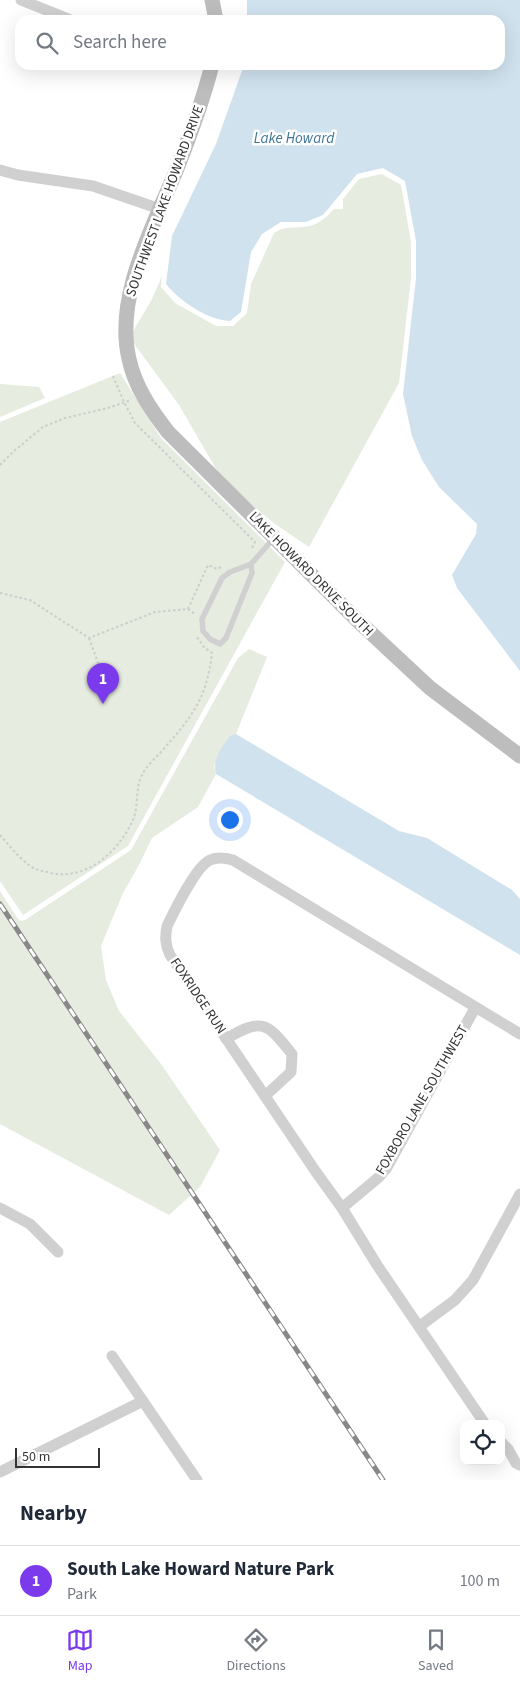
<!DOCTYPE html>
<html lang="en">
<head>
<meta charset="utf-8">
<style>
	:root { --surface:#fff; --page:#f6f6f7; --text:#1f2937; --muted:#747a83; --line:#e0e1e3; --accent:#7c3aed }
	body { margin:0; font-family:"Source Sans 3",sans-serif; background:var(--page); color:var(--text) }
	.controls { position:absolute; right:15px; bottom:15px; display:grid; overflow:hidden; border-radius:10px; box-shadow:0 5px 20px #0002 }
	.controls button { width:45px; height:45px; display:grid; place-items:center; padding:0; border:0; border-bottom:1px solid var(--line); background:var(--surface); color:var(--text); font:25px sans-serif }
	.scale { position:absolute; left:15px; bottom:12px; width:85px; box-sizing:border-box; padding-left:5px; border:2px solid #333; border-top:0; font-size:14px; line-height:18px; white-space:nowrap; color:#333; -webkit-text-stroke:4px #fff; paint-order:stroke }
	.you { position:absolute; left:229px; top:819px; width:18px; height:18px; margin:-12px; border:4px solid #fff; border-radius:50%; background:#1a73e8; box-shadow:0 0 0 8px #1a73e833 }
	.badge { display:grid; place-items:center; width:32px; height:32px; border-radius:50%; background:var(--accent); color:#fff; font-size:16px; font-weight:700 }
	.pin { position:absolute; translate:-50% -41px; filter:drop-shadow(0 1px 2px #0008) }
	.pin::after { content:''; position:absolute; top:26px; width:18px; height:15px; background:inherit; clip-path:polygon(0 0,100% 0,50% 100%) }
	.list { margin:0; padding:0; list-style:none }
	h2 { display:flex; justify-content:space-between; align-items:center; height:65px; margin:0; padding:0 20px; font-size:21px }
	h2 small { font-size:16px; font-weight:400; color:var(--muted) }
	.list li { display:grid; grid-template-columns:32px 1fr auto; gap:15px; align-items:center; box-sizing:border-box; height:70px; padding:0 20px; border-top:1px solid var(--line) }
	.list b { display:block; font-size:19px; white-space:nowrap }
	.list p { margin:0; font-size:16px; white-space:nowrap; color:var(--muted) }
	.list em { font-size:16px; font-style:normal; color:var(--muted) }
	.icon { flex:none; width:28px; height:28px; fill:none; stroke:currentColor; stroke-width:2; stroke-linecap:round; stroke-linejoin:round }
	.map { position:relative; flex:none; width:520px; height:1480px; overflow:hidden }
	.search { position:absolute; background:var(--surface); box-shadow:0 5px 20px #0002; left:15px; right:15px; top:15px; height:55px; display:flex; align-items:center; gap:12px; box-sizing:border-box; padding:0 18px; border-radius:15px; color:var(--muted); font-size:19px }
	.sheet { height:135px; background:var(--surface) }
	nav { display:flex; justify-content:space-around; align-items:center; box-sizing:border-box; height:70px; border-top:1px solid var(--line); background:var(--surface); font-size:14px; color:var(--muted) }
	nav a { display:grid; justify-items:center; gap:2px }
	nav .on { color:var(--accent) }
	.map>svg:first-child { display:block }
</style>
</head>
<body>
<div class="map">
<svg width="520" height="1480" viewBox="0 0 520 1480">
	<rect width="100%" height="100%" fill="#fff"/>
	<g fill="#e6ecdf">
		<path d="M382,174L401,185L411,242V278L399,383L309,547L275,524L252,505L219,474L179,405L132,341V333L152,299L162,276L161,287L175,303L216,326H233L247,313L251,284L274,233C284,226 293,228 304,227C317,226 326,218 334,209H343V199L359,179Z"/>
		<path d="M120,373L161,438L285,562L128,846L23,915L0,881V422Z"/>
		<path d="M0,384L39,387L45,398L0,417Z"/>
		<path d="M249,649L267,657L236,734L231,735L214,766L216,774L198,807L152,838L139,865L123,893L101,946L106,980L119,1011L161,1064L220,1150L200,1187L169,1215L0,1124V891L18,919L21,921L25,920L131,850L238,658Z"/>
	</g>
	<g fill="#cfe2ee">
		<path d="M247,0H520V671L457,588L452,575L476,534L477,524L439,487L422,460L412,436L403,394L416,278V241L405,181L383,168L357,174L323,215L306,222H281L262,234L251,252L241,312L230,321C207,320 180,301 166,284L172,236L216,144L244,65H500V20H247Z"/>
		<path d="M236,734L399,831L427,838L512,890L520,899V955L216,774C212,759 222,746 231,735Z"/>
	</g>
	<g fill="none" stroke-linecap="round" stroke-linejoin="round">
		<g stroke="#cdcdcd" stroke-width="2" stroke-dasharray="2.5 2.5" stroke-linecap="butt">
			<path d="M113,376L124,402L135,423L255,542L251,550"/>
			<path d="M0,465L14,451L43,427L65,418L108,408L131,400"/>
			<path d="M0,593L30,600L89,638L155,612L188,609L195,614"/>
			<path d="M188,609L208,565L217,569L221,567"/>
			<path d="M89,638L102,674"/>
			<path d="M0,835C9,845 18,857 29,865C34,869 40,871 47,872C84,883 118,853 133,820C139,806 135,788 142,775C146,766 155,759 161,752C191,718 207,699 212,653L204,647L196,636"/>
		</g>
		<path stroke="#d0d0d0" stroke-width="5.5" d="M251,564L252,573L226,638L220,644L210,639L203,631L202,619L222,578L230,572L251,564L274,538"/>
		<g stroke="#d0d0d0" stroke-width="11">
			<path d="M21,0L71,20"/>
			<path d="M0,170L18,175L93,186L160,209"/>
			<path d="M226,1039C263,1017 267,1023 292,1054L291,1072L265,1096"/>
			<path d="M0,1208L30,1224L58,1252"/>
			<path d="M342,1208L379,1177L386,1169L475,1008"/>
			<path d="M420,1326L455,1300L473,1280L520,1194"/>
			<path d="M112,1356L197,1480"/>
			<path d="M485,1424L377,1265L342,1208L316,1172L170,955C165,945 165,937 167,926C174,912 196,866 210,860C217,857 226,858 233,860L520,1034"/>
			<path d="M501,1442L508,1449L516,1463L520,1465"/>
			<path d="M0,1472L143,1401"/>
		</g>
		<g stroke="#bdbdbd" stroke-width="15">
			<path d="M212,0L216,20"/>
			<path d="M212,65C203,100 191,133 178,166C155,224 114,295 129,359C135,387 151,410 168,432L357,620L430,688L520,756"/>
		</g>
		<defs>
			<path id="rail" d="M0,904L383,1480"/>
		</defs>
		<use href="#rail" stroke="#888" stroke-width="5"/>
		<use href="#rail" stroke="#fff" stroke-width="3" stroke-dasharray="9" stroke-linecap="butt"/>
	</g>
	<g text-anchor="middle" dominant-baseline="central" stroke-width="5" stroke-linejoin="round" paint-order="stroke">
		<g font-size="14" fill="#333" stroke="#fff">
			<text transform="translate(165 201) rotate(-70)">SOUTHWEST LAKE HOWARD DRIVE</text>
			<text transform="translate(311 574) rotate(45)">LAKE HOWARD DRIVE SOUTH</text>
			<text transform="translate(198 996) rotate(56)">FOXRIDGE RUN</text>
			<text transform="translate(422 1100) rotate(-60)">FOXBORO LANE SOUTHWEST</text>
		</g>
		<g font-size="15" font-style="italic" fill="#3f7597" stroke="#fff">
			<text x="294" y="138">Lake Howard</text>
		</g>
	</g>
</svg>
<div class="controls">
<button><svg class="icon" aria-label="locate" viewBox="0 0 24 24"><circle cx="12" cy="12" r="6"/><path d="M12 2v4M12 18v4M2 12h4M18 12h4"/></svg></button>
</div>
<div class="scale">50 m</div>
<div class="you"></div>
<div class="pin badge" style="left:103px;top:704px">1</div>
<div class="search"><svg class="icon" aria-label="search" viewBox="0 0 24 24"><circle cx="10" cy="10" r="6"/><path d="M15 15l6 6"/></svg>Search here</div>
</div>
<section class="sheet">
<h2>Nearby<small></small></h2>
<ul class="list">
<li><span class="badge">1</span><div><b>South Lake Howard Nature Park</b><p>Park</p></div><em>100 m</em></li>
</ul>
</section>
<nav>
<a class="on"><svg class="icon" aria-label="map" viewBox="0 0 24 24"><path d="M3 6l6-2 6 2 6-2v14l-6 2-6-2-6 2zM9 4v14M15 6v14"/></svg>Map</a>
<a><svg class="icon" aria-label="directions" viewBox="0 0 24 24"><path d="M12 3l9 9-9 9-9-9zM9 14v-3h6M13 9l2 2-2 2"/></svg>Directions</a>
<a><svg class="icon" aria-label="saved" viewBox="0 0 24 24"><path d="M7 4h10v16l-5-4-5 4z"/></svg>Saved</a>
</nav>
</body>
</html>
